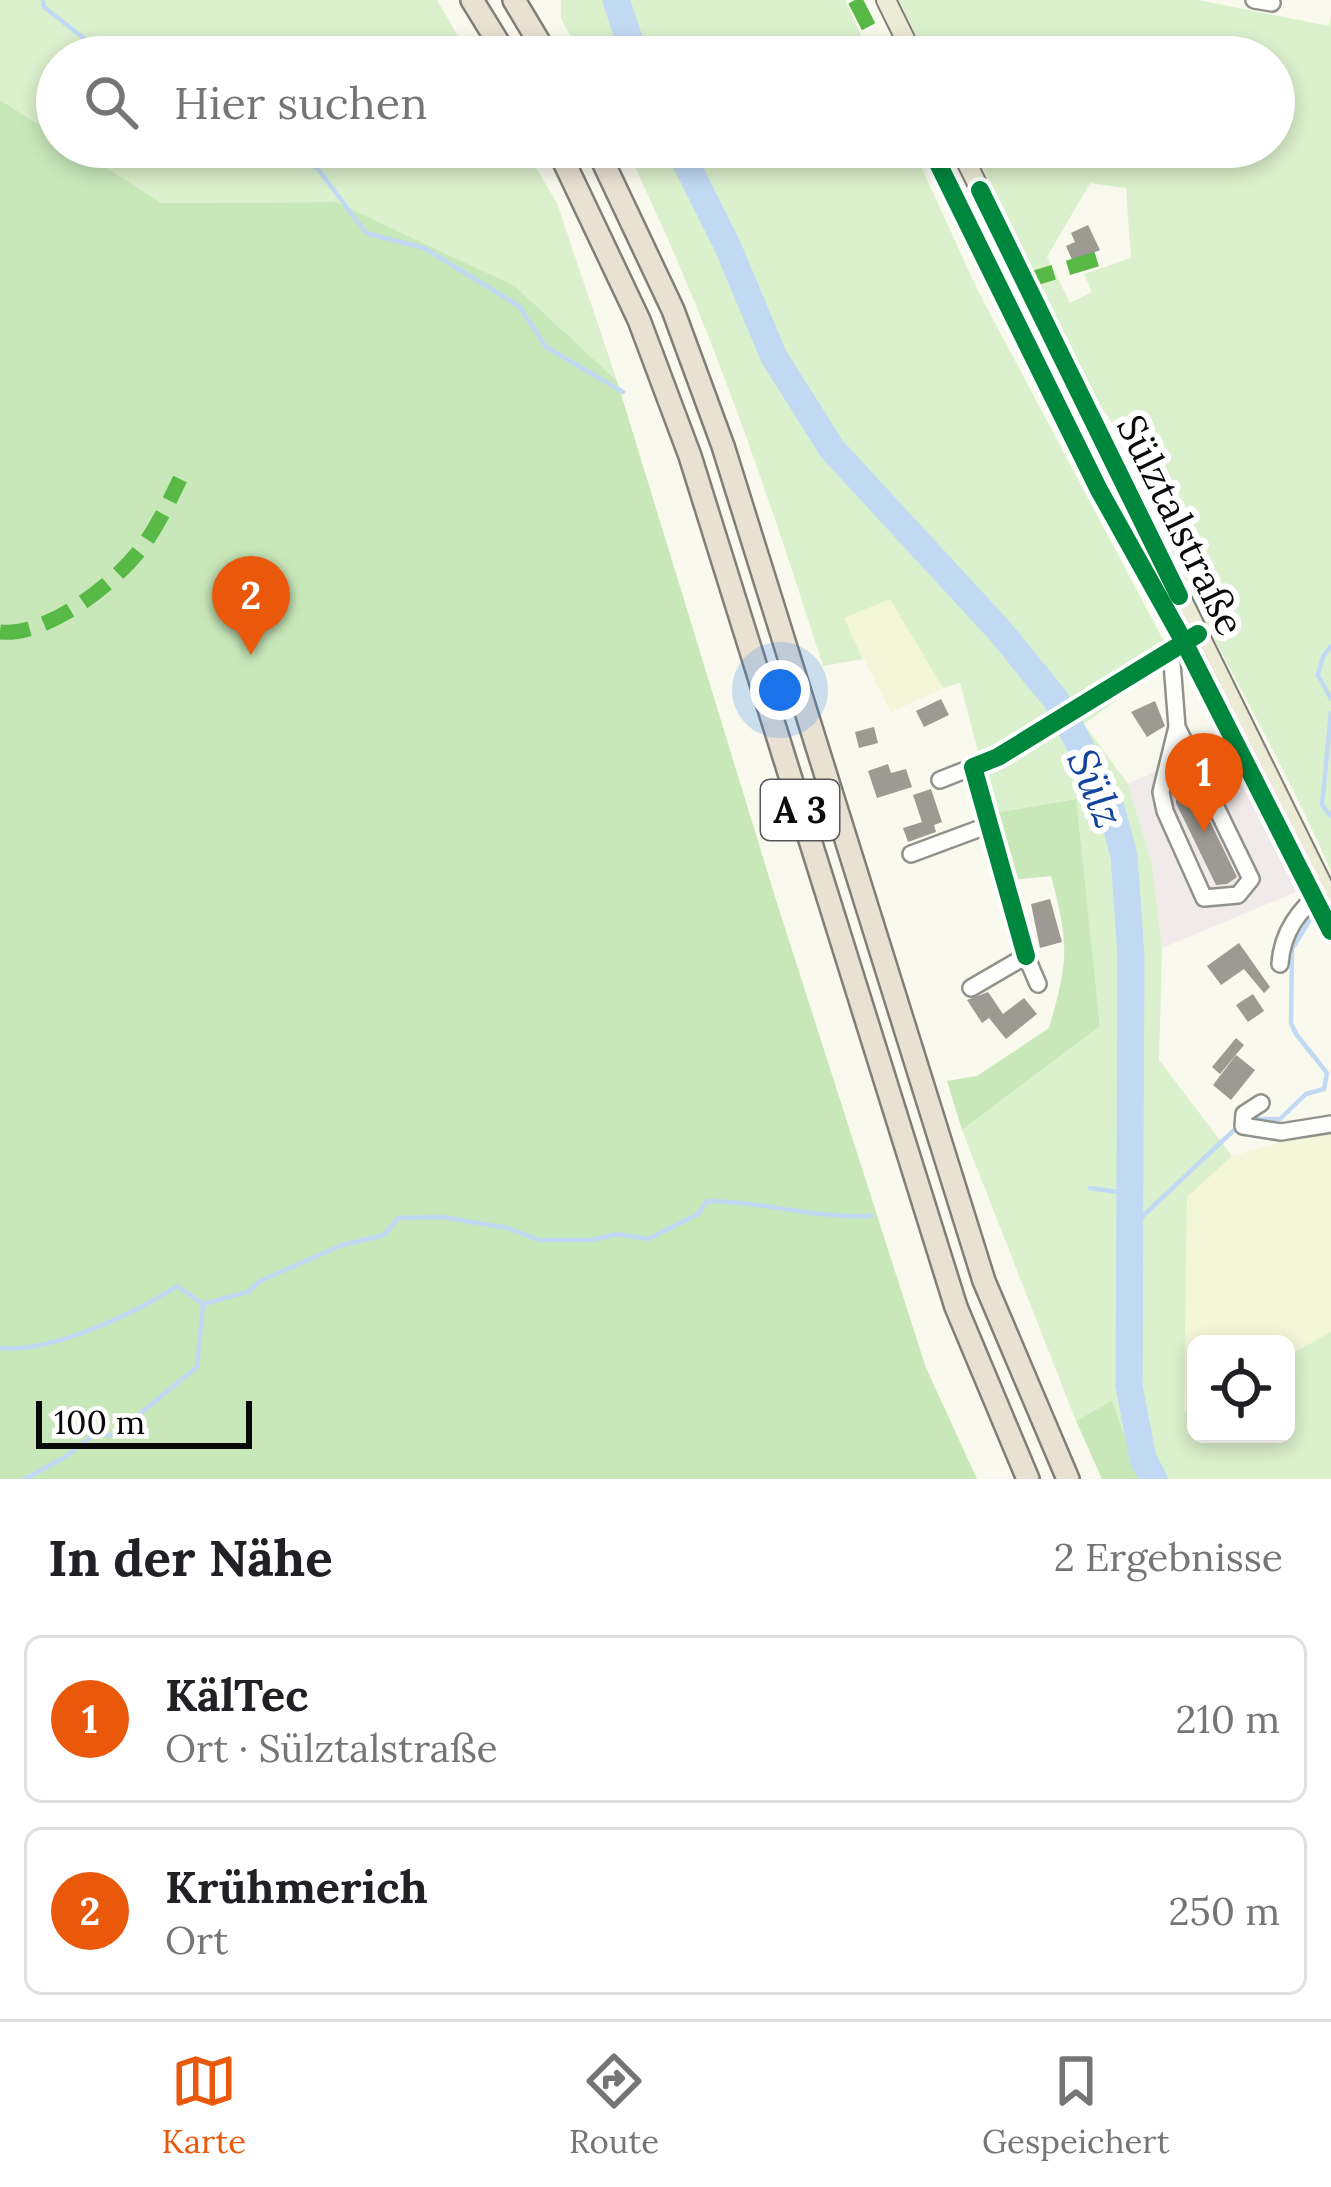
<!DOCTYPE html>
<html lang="de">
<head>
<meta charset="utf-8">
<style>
	:root { --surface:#fff; --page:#f6f6f6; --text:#202124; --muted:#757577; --line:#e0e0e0; --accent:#ea580c }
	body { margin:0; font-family:Lora,serif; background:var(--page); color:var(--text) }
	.controls { position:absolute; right:36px; bottom:36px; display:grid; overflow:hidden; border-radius:18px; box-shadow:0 6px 18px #0003 }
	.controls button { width:108px; height:108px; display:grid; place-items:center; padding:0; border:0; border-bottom:3px solid var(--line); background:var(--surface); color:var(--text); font:60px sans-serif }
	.scale { position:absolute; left:36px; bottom:30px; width:216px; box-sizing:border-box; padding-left:12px; border:6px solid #0a0a0a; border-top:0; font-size:33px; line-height:42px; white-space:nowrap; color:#0a0a0a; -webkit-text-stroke:9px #fff; paint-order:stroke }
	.you { position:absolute; left:780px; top:690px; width:42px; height:42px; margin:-30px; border:9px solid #fff; border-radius:50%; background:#1a73e8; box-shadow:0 0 0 18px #1a73e833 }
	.badge { display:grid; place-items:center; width:78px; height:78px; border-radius:50%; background:var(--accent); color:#fff; font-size:39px; font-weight:700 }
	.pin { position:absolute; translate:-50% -99px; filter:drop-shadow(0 3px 6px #0008) }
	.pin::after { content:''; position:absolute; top:63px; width:42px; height:36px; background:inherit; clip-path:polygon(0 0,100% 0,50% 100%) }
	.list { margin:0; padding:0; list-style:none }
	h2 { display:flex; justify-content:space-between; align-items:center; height:156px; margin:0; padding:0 48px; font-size:51px }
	h2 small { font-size:39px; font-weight:400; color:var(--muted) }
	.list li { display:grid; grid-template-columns:78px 1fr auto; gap:36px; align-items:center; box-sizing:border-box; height:168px; margin:0 24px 24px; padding:0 24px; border:3px solid var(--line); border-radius:18px }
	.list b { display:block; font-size:45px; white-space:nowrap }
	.list p { margin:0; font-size:39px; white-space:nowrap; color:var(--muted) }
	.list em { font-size:39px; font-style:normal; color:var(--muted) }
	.icon { flex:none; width:66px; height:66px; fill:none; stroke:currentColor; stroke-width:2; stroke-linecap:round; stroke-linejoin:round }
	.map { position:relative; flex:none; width:1331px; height:1479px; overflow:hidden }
	.search { position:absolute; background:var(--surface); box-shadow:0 6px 18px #0003; left:36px; right:36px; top:36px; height:132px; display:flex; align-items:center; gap:30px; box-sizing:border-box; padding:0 42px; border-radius:66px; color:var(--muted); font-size:45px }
	.sheet { height:540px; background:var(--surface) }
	nav { display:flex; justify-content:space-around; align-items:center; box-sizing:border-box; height:168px; border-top:3px solid var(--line); background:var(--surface); font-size:33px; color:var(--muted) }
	nav a { display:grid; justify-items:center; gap:6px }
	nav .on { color:var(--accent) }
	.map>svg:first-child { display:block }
</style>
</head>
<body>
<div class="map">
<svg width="1331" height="1479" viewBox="0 0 1331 1479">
	<rect width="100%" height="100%" fill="#f9f9ed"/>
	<path fill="#f1eaeb" d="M1227,737L1301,890L1162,948L1152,864L1128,784Z"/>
	<g fill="#f4f6d9">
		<path d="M890,598L943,688L891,712L843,617Z"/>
		<path d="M1331,1128V1332L1286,1357V1344H1196V1407L1184,1414L1187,1196L1232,1156Z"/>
	</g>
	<g fill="#dbf0cc" fill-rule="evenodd">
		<path d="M0,0H437L470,57H57V136L0,100Z"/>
		<path d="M561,0H845L871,57H581L561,18Z"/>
		<path d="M899,0H1198L1329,26L1331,17V871C1287,770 1232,675 1182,577C1153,519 1139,456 1099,404L972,147H1274V57H927ZM1090,183L1126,188L1131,258L1084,274L1092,292L1070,303L1047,257Z"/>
		<path d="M74,147H524L557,203L617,381L515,286L336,202L160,203Z"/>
		<path d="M625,147H912L977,289L1162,638L1183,651L1084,724L1128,784L1152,864L1162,948L1159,1060L1232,1156L1187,1197L1184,1412L1196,1407V1434H1286V1357L1331,1332V1479H1140L1112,1402L1076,1421L962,1130L1100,1026L1075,799L994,813L960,683L943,688L890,599L844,618L863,659L823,666C767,490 707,313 625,147Z"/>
	</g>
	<g fill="#c9e8ba">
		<path d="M0,100L57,136V147H74L161,203L336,202L515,286L617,381L776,900L926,1368L977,1479H0Z"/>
		<path d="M1076,799L1100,1026L962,1130L947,1081L977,1076L1049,1028C1069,960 1069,944 1051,876L1012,880L994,813Z"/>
		<path d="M1112,1401L1140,1479H1102L1076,1421Z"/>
	</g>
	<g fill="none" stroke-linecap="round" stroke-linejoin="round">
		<g stroke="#c2d9f4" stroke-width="4.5">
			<path d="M43,0L44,7L91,44L137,47L148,57"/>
			<path d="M281,147L318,169L366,233L424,248L519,306L546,347L623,392"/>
			<path d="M1331,646L1323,657L1318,675L1331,699"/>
			<path d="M1331,713L1322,805L1331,816"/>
			<path d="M1248,1119H1280L1306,1094L1324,1089L1327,1073L1296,1034L1291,1023L1292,949L1314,913"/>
			<path d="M1090,1188L1131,1194"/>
			<path d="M1130,1228L1233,1131"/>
			<path d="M0,1348C51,1353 134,1314 177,1286L203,1304L248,1292L260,1281L342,1245L384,1235L398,1218L442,1217L508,1228L539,1240H592L617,1234L648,1239L698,1214L707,1201C761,1201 816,1219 871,1216"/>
			<path d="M25,1479L65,1457L93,1435H114L197,1367L203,1304"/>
		</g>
		<g stroke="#c2d9f4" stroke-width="27">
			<path d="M616,0L635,57"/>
			<path d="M678,147L727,245L774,357L832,449L999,630L1057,701L1110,804L1124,856L1131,956L1129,1386L1143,1459L1154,1479"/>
		</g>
	</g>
	<g fill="#9c9a93">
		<path d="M1088,225L1100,250L1073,262L1066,246L1075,242L1071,233Z"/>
		<path d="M941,699L949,715L924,727L916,711Z"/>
		<path d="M1155,701L1165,726L1147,737L1131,712Z"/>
		<path d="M874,727L878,743L859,748L855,732Z"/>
		<path d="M888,764L891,773L906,769L912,787L877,798L868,771Z"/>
		<path d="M1188,776L1237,877L1227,884L1216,885L1176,803V782Z"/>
		<path d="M931,789L942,822L934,825L936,832L908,842L903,828L922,822L913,795Z"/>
		<path d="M1050,899L1062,942L1040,948L1031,904Z"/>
		<path d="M1239,943L1270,987L1264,993L1244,969L1221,985L1207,966Z"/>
		<path d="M988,992L1003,1014L1024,998L1037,1014L1006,1039L989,1018L982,1023L967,1000Z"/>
		<path d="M1253,994L1264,1011L1248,1022L1236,1005Z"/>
		<path d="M1236,1038L1244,1045L1220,1074L1212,1067Z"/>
		<path d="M1236,1055L1255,1070L1231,1100L1213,1085Z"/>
	</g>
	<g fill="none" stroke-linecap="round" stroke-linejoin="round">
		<defs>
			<g id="minor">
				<path d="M1254,0L1272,3"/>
				<path d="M1171,650L1177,727L1161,792L1165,811L1204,898L1238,895L1251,879L1177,727"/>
				<path d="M940,780L973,767"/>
				<path d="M911,854L989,825"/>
				<path d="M1280,964C1282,932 1299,910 1324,889"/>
				<path d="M1038,984L1026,956L973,767L998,757L1198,634"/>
				<path d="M971,988L1026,956"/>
				<path d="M1261,1103L1244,1114L1243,1126L1281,1132L1331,1124"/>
			</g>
			<g id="major">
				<path d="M886,0L914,57"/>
				<path d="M959,147L1331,902"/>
			</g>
			<g id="highway">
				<path d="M472,0L507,57"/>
				<path d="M514,0L548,57"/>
				<path d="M557,147L639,320L690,456L956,1307L1028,1479"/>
				<path d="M596,147L673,310L723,446L984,1281L1068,1479"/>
			</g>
		</defs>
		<use href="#minor" stroke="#92928c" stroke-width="20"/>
		<use href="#major" stroke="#7f7f7a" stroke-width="22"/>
		<use href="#highway" stroke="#7f7f7a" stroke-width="26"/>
		<use href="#minor" stroke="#fefefc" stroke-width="15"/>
		<use href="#major" stroke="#ebebd6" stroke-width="18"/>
		<use href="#highway" stroke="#e9e2d2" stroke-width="21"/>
		<g stroke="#58b947" stroke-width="15" stroke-dasharray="30 15" stroke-linecap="butt">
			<path d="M855,0L884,57"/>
			<path d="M1025,281L1107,256"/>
			<path d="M0,632C47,637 116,583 143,546C158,525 169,502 180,479"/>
		</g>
		<defs>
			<g id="cycleway">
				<path d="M930,147L1099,490L1184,642L1331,931"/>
				<path d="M980,190L1179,596"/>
				<path d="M1026,956L973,767L998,757L1198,634"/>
			</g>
		</defs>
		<use href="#cycleway" stroke="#fff" stroke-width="26"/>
		<use href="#cycleway" stroke="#00873e" stroke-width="18"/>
	</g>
	<g text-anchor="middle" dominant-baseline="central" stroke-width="12" stroke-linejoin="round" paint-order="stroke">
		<rect fill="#fff" stroke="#545454" stroke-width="3" x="761" y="780" width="78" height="60" rx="9"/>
		<g font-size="36" font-weight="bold" fill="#0a0a0a">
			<text x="800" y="810">A 3</text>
		</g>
		<g font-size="39" fill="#0a0a0a" stroke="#fff">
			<text transform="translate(1181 525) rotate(64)">Sülztalstraße</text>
		</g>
		<g font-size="42" font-style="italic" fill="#12449d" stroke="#fff">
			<text transform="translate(1096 788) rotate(67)">Sülz</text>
		</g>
	</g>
</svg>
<div class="controls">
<button><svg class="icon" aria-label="locate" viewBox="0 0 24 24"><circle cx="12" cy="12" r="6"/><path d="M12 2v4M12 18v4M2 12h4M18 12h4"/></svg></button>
</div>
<div class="scale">100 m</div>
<div class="you"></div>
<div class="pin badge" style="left:1204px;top:832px">1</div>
<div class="pin badge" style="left:251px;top:655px">2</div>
<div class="search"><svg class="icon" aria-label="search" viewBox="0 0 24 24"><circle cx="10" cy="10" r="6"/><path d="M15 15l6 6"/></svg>Hier suchen</div>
</div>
<section class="sheet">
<h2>In der Nähe<small>2 Ergebnisse</small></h2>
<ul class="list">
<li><span class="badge">1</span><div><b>KälTec</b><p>Ort · Sülztalstraße</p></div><em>210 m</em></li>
<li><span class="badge">2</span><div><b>Krühmerich</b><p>Ort</p></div><em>250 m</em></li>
</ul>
</section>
<nav>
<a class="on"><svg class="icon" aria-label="map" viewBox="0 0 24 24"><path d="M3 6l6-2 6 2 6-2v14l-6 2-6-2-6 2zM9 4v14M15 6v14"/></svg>Karte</a>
<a><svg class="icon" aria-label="directions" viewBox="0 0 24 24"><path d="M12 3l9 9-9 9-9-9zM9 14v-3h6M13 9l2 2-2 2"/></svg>Route</a>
<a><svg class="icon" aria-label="saved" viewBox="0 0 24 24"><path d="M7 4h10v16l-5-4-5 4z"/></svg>Gespeichert</a>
</nav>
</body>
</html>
